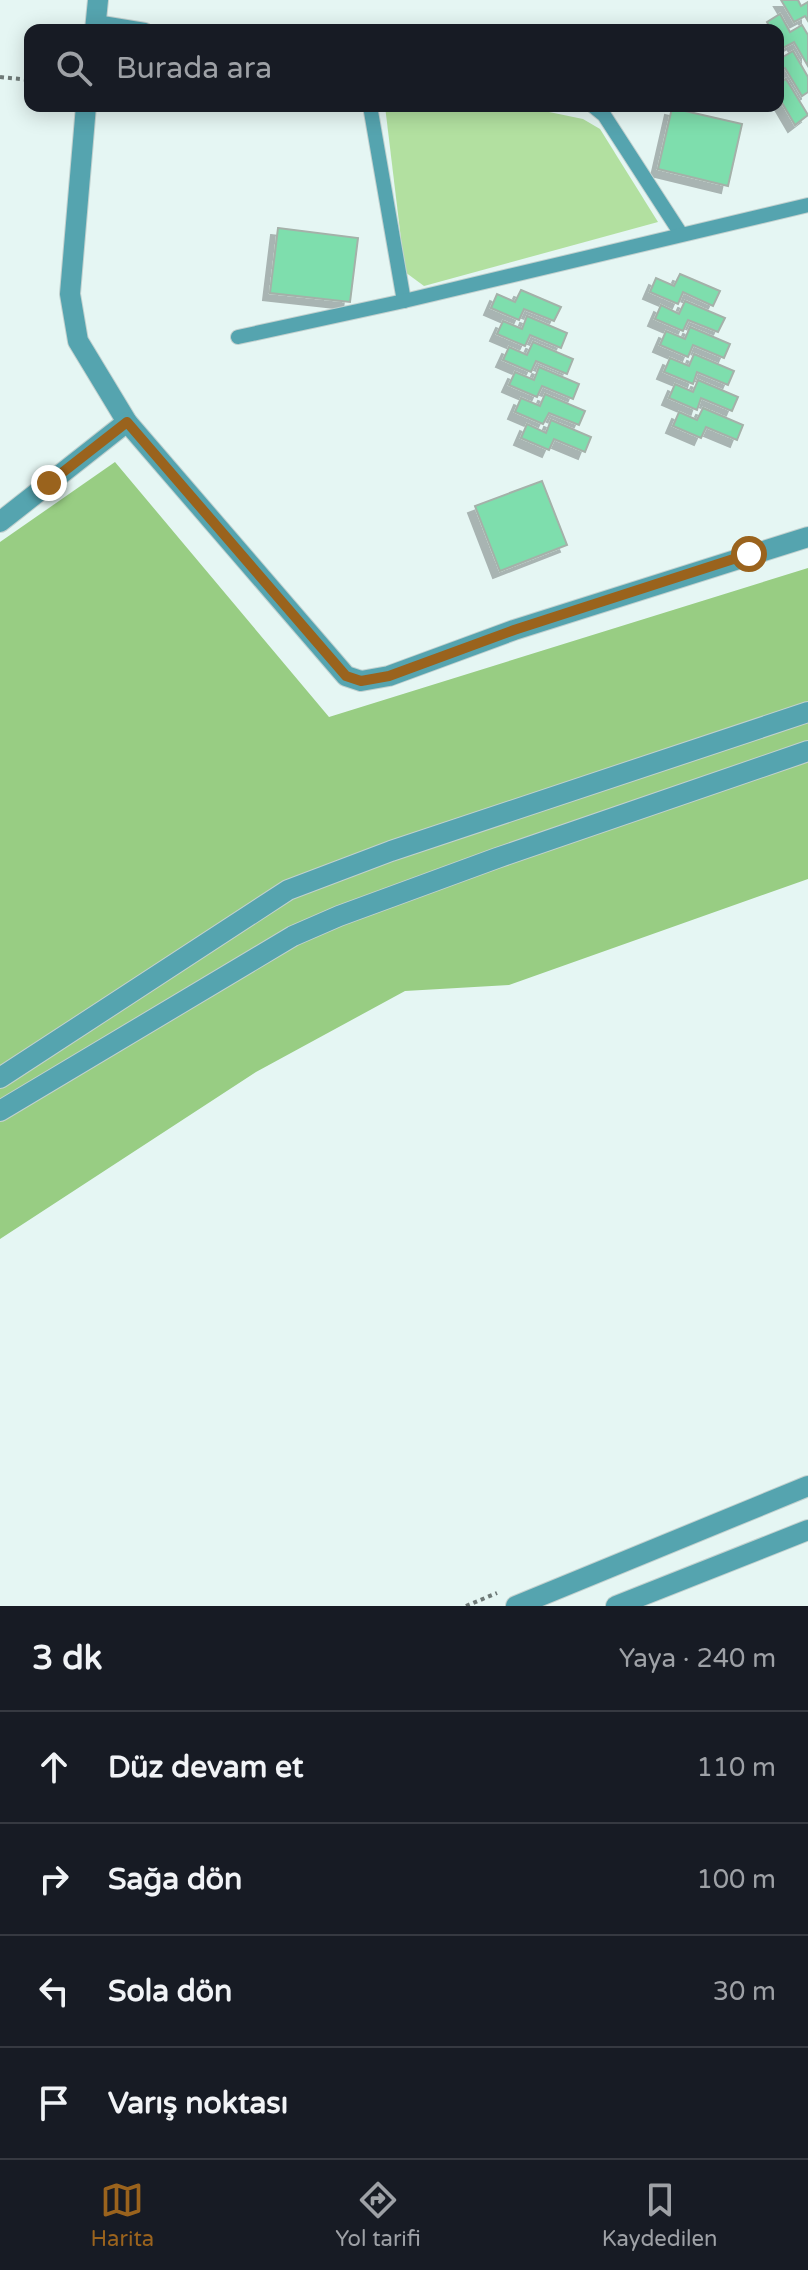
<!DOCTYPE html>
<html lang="tr">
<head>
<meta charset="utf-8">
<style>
	:root { --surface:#171b24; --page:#242831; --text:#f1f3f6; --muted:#9ea1a6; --line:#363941; --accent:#9a631d }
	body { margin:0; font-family:"Varela Round",sans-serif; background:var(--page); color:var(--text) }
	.stop { position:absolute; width:24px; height:24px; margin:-18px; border:6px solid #9a631d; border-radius:50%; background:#fff }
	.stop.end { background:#9a631d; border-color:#fff; box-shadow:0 2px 8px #0008 }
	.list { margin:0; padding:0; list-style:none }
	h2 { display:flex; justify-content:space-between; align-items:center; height:104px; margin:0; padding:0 32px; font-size:34px }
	h2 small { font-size:26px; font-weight:400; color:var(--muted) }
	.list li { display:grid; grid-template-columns:52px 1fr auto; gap:24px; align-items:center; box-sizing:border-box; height:112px; padding:0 32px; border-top:2px solid var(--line) }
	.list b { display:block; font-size:30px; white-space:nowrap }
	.list em { font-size:26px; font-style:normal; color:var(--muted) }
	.icon { flex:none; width:44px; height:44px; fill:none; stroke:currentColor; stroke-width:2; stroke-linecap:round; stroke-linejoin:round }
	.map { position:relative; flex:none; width:808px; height:1606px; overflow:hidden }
	.search { position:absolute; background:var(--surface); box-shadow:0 4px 20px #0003; left:24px; right:24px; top:24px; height:88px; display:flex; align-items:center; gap:20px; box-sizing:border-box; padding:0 28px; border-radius:16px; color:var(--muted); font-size:30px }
	.sheet { height:552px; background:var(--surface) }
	nav { display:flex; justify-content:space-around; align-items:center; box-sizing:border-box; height:112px; border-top:2px solid var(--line); background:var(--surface); font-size:22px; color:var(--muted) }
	nav a { display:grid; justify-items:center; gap:4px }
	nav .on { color:var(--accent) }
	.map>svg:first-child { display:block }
</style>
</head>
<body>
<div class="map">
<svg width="808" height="1606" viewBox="0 0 808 1606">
	<defs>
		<filter id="shadow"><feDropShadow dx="-7" dy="7" stdDeviation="0" flood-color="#0004"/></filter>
	</defs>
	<rect width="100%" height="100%" fill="#e5f6f3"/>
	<path fill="#b2e0a0" d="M385,106H520L583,119L600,129L658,222L424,286L405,272Z"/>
	<path fill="#98cd83" d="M115,462L329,717L808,568V879L509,985L405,991L256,1072L0,1239V542Z"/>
	<g fill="#7edead" stroke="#a4b1a9" stroke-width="2" filter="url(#shadow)">
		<path d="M781,0H798L801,6L808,2V21L805,16L794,22Z"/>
		<path d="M780,14L790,32L802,25L808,35V66L794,42L783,48L778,40V30H772L767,22Z"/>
		<path d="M793,51L808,77V92L802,96L785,68L778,72V52L781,58Z"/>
		<path d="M786,79L808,115L795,125L778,96V84Z"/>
		<path d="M672,108L742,124L728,186L658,169Z"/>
		<path d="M278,228L358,238L350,302L270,293Z"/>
		<path d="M680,274L720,291L713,306L683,292L678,304L650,292L656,278L674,286Z"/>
		<path d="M521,290L561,307L554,321L524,309L519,320L491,308L497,294L515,302Z"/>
		<path d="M685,301L725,318L718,332L688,320L683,331L655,319L661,305L679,314Z"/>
		<path d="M527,316L567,333L561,348L530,335L525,346L497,334L503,321L522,329Z"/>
		<path d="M690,327L730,344L724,358L693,345L688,357L660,345L666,331L685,339Z"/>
		<path d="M533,342L573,359L567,374L536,361L531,372L503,360L509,347L527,355Z"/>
		<path d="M694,354L734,371L728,385L697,372L693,384L664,372L670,358L689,366Z"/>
		<path d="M539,367L579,384L573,399L542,386L537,397L509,385L515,372L534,380Z"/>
		<path d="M698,380L738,397L732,411L701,398L697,410L669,398L675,384L693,392Z"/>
		<path d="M545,394L585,411L579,425L549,413L543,424L515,412L521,398L540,406Z"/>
		<path d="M703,408L743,425L737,440L706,427L701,438L673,426L679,412L697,420Z"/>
		<path d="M551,420L591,437L585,452L554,439L549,450L521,438L527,424L546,433Z"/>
		<path d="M542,481L567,545L500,571L475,506Z"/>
	</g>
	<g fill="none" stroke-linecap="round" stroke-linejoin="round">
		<defs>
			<g id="service">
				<path d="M96,22L145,30"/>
				<path d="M370,106L404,301"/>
				<path d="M593,106L604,115L681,234"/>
				<path d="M238,337L404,301L808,205"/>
			</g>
			<g id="minor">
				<path d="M95,30L98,0"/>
				<path d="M86,106L70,294L78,341L127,422L346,676L361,681L389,676L514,630L808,537"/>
				<path d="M0,522L127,422"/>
			</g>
			<g id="tertiary">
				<path d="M0,1078L288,890L391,851L808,712"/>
				<path d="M0,1111L293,936L339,916L497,858L808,751"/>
				<path d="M516,1606L808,1486"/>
				<path d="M616,1606L808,1530"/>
			</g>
		</defs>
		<use href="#service" stroke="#c2d1cf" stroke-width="16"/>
		<use href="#minor" stroke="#c2d1cf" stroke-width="22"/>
		<use href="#tertiary" stroke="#c2d1cf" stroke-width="22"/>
		<g stroke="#6e7977" stroke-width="4" stroke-dasharray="4 4" stroke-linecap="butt">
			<path d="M0,77L30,80"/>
			<path d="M466,1606L497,1593"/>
		</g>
		<use href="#service" stroke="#55a4af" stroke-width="14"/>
		<use href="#minor" stroke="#55a4af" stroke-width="20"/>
		<use href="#tertiary" stroke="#55a4af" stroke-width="20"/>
	</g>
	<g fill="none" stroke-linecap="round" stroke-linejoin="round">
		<path stroke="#9a631d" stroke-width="10" d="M49,483L127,422L346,676L361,681L389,676L514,630L749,554"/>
	</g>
</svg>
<div class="stop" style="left:749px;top:554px"></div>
<div class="stop end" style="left:49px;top:483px"></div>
<div class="search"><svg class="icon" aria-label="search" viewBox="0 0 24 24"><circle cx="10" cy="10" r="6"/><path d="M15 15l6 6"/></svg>Burada ara</div>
</div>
<section class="sheet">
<h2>3 dk<small>Yaya · 240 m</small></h2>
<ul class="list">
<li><svg class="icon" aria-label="ahead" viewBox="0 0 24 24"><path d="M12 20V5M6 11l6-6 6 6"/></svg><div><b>Düz devam et</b></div><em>110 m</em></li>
<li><svg class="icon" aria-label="right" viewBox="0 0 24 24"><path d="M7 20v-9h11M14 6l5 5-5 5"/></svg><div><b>Sağa dön</b></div><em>100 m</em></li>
<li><svg class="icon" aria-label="left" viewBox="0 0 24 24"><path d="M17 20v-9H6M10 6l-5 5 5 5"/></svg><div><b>Sola dön</b></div><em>30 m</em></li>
<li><svg class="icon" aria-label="arrive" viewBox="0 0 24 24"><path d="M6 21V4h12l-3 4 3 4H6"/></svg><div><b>Varış noktası</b></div></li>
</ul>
</section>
<nav>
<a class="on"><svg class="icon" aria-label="map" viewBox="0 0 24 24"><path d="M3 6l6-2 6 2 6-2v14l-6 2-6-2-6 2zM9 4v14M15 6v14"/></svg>Harita</a>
<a><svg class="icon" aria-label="directions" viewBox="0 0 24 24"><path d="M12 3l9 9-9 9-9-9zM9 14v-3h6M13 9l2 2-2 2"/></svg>Yol tarifi</a>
<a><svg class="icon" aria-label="saved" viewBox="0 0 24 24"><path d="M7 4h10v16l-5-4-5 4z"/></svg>Kaydedilen</a>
</nav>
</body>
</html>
